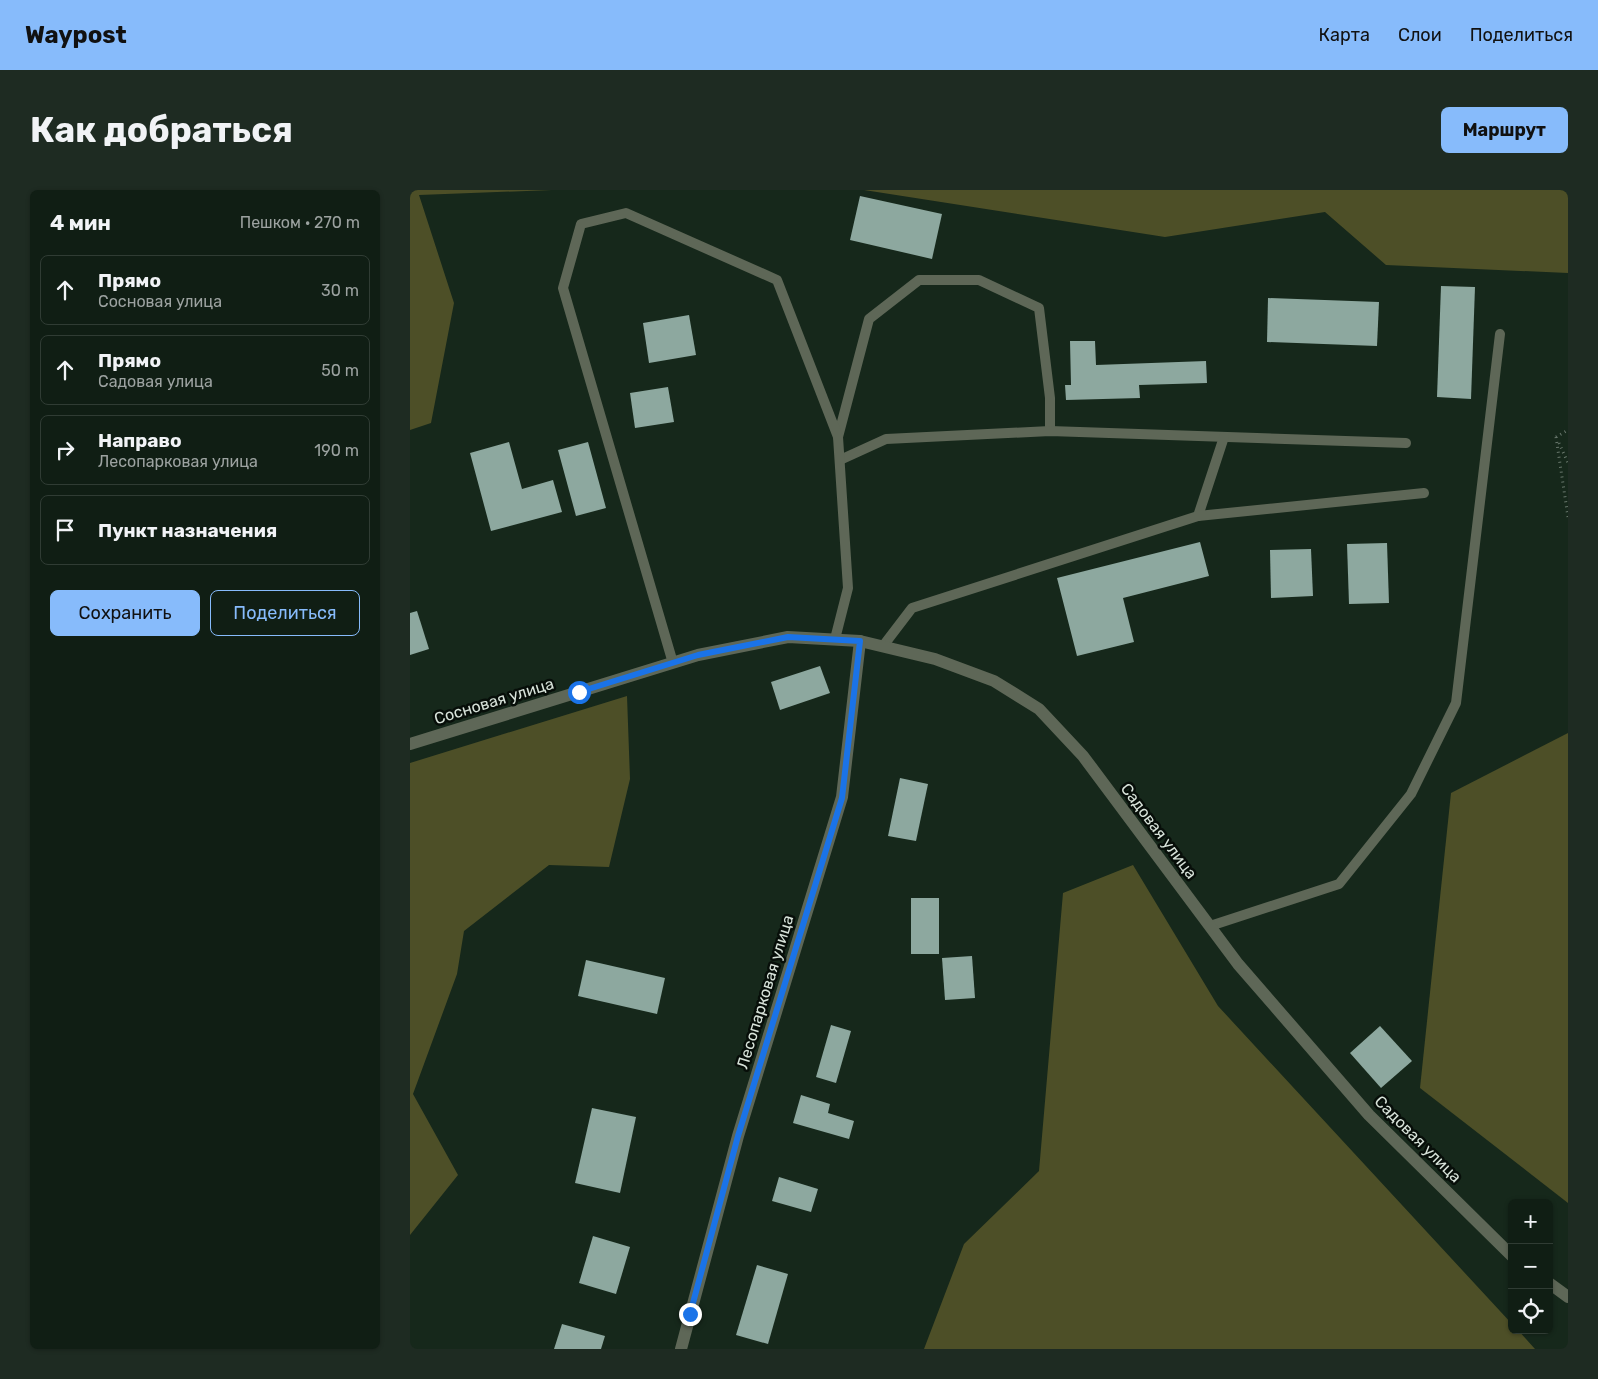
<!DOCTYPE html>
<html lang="ru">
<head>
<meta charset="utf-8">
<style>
	:root { --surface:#101e14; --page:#1e2b22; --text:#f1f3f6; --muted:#9ca2a0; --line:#303c34; --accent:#87bbfb }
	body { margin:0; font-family:Rubik,sans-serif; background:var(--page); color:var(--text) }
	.controls { position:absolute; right:15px; bottom:15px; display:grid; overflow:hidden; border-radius:8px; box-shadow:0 1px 4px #0004 }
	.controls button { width:45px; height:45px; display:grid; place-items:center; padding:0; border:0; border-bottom:1px solid var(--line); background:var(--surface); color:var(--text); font:25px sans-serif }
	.stop { position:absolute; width:15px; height:15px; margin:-11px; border:4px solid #1a73e8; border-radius:50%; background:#fff }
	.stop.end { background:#1a73e8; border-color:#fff; box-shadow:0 1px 5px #0008 }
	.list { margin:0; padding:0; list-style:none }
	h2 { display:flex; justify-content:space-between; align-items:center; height:65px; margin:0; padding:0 20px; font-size:21px }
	h2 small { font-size:16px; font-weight:400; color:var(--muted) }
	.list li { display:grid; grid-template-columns:32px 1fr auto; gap:15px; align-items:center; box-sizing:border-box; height:70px; margin:0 10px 10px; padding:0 10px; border:1px solid var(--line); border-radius:8px }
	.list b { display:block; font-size:19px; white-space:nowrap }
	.list p { margin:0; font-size:16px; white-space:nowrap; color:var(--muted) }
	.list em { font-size:16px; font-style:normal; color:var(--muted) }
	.actions { display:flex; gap:10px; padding:15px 20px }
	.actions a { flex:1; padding:11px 0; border:1px solid var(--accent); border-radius:8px; text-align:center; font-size:18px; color:var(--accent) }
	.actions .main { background:var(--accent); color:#111 }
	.icon { flex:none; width:28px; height:28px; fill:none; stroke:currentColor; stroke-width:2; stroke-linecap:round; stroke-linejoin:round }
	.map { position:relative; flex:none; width:1158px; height:1159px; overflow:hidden; border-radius:8px }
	header { display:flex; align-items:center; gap:30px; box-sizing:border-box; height:70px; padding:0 25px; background:var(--accent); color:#111 }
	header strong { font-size:24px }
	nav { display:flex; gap:28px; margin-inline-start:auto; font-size:18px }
	.intro { display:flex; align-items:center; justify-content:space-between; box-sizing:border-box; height:120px; padding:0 30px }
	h1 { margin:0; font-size:35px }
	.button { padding:12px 22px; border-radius:8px; background:var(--accent); color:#111; font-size:18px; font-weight:700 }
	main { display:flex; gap:30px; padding:0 30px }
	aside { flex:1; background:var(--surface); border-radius:8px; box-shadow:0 1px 4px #0004 }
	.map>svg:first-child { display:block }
</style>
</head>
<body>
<header>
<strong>Waypost</strong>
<nav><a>Карта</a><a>Слои</a><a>Поделиться</a></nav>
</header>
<div class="intro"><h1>Как добраться</h1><a class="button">Маршрут</a></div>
<main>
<aside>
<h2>4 мин<small>Пешком · 270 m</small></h2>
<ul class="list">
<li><svg class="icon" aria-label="ahead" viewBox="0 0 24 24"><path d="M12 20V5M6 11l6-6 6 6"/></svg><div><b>Прямо</b><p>Сосновая улица</p></div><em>30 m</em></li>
<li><svg class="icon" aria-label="ahead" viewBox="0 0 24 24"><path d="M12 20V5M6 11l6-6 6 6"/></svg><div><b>Прямо</b><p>Садовая улица</p></div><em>50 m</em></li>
<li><svg class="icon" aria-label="right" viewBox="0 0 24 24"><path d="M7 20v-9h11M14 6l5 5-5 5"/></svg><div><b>Направо</b><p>Лесопарковая улица</p></div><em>190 m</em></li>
<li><svg class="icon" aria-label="arrive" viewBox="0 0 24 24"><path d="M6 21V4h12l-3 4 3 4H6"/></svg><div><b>Пункт назначения</b></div></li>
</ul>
<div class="actions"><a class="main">Сохранить</a><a>Поделиться</a></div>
</aside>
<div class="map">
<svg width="1158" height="1159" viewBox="0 0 1158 1159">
	<rect width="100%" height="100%" fill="#16281b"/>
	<g fill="#4d4f27">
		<path d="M0,0H142L9,5L44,113L21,233L0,240Z"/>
		<path d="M454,0H1158V83L976,75L915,22L755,47Z"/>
		<path d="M217,506L220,589L199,677L139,675L54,741L47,784L3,904L48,985L0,1045V573Z"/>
		<path d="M1158,543V1013L1010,898L1041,603Z"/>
		<path d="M723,675L808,816L1102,1134V1140H1108L1125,1159H514L554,1054L629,981L653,703Z"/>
	</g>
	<g fill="#8da89f">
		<path d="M450,6L532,24L522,69L440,50Z"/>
		<path d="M1031,96L1065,97L1061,209L1027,207Z"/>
		<path d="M858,108L969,112L967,156L857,152Z"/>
		<path d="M279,125L286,165L239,173L233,133Z"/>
		<path d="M660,151H685L686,175L796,171L797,193L729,195L730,208L656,210L655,195H661Z"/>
		<path d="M258,197L264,232L225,238L220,203Z"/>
		<path d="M99,252L112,299L143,290L152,322L81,341L60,263Z"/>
		<path d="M178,252L196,318L166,326L148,260Z"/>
		<path d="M790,352L799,386L713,408L724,452L667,466L647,388Z"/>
		<path d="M977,353L979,413L939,414L937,354Z"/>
		<path d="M901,359L903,406L861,408L860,360Z"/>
		<path d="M7,421L19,459L0,465V423Z"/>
		<path d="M410,476L420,503L370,520L361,492Z"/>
		<path d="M490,588L518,594L506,651L478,646Z"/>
		<rect x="501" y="708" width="28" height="56"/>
		<path d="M562,766L565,808L535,810L532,768Z"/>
		<path d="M176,770L255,788L247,824L168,806Z"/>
		<path d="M421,835L441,841L426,893L406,887Z"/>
		<path d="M970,836L1002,871L971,898L940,863Z"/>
		<path d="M391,905L420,914L418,923L444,931L439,949L383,933Z"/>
		<path d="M182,918L226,927L210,1003L165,993Z"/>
		<path d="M369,987L408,999L401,1022L362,1011Z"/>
		<path d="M183,1046L220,1057L206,1104L169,1093Z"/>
		<path d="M347,1075L378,1084L358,1154L326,1145Z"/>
		<path d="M152,1134L195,1146L191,1159H144Z"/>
	</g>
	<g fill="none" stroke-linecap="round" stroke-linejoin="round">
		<g stroke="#68776c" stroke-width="3" stroke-dasharray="1 4" stroke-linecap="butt">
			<path d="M1146,247L1158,327"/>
			<path d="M1146,247L1158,240"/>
			<path d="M1149,253L1158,273"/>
		</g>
		<g stroke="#5e6757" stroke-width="10">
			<path d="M428,247L459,129L509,90H569L629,118L640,208V241"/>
			<path d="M430,270L476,249L640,241L996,253"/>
			<path d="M788,326L814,247"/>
			<path d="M473,456L502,418L788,326L1014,303"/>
			<path d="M263,473L153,98L171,34L216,23L367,90L428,247L438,398L425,449"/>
			<path d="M800,736L929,694L1001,604L1046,513L1090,144"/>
		</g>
		<g stroke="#5e6757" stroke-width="12">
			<path d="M0,554L288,465L378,447L450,451L525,469L584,491L629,519L673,566L828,774L959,925L1102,1066"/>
			<path d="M1139,1093L1158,1107"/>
			<path d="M271,1159L328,946L432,607L450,451"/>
		</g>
	</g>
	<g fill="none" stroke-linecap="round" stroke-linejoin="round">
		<path stroke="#1a73e8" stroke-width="6" d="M169,502L288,465L378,447L450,451L432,608L328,946L280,1124"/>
	</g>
	<g text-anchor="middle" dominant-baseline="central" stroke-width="5" stroke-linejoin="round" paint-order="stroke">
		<g font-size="16" fill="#d8e3da" stroke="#070e09">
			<text transform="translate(84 511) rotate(-17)">Сосновая улица</text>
			<text transform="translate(749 641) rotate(53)">Садовая улица</text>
			<text transform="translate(355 802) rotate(-73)">Лесопарковая улица</text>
			<text transform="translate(1008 949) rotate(45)">Садовая улица</text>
		</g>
	</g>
</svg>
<div class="controls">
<button>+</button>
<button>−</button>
<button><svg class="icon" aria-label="locate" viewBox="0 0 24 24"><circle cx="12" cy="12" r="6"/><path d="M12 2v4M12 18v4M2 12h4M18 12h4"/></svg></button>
</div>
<div class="stop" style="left:169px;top:502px"></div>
<div class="stop end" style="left:280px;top:1124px"></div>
</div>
</main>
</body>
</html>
